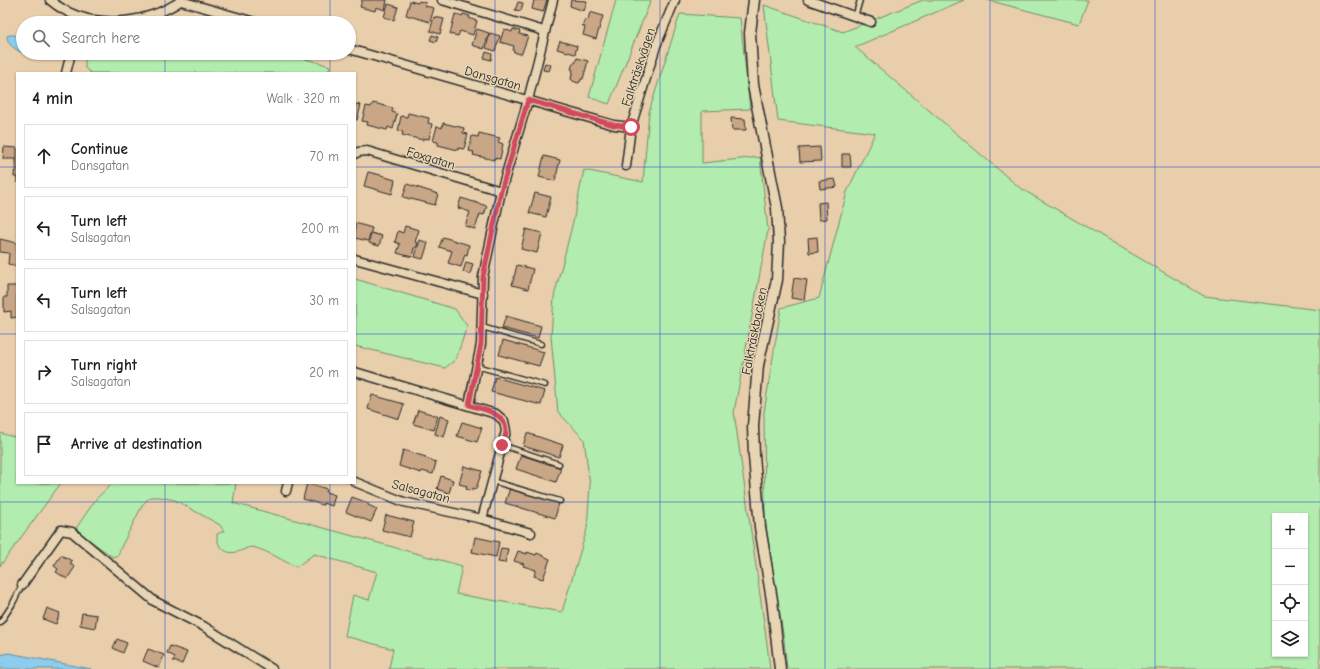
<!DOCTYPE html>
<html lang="en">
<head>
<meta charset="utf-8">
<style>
	:root { --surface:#fff; --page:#f2f2f2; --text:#202124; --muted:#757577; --line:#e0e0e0 }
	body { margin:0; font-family:"Comic Neue",sans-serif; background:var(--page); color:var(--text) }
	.controls { position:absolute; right:12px; bottom:12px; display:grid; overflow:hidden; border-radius:0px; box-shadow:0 1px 3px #0004 }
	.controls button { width:36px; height:36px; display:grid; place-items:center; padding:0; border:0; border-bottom:1px solid var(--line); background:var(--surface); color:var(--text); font:20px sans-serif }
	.stop { position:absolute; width:12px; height:12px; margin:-9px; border:3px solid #d1495b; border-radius:50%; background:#fff }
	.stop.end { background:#d1495b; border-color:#fff; box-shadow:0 1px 4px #0008 }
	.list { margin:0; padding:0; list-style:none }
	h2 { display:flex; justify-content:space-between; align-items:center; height:52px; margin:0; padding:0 16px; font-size:17px }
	h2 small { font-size:13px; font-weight:400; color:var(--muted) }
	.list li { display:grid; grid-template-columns:26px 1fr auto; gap:12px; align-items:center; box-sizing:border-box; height:64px; margin:0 8px 8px; padding:0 8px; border:1px solid var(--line); border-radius:0px }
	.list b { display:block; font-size:15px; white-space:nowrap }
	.list p { margin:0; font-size:13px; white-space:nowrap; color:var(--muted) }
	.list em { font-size:13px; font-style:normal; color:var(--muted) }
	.icon { flex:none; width:22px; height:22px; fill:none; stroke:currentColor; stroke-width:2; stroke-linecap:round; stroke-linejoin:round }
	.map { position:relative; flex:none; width:1320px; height:669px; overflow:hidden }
	.search { position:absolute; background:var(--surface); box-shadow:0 1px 3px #0004; left:16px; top:16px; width:340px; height:44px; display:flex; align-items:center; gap:10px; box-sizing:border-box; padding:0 14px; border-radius:22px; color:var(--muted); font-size:15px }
	.panel { position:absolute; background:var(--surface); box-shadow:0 1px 3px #0004; left:16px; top:72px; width:340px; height:412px; border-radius:0px }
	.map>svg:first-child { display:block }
</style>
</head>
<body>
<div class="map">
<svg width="1320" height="669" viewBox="0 0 1320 669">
	<rect width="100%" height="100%" fill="#e8ceab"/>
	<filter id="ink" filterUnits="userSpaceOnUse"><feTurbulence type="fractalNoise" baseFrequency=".025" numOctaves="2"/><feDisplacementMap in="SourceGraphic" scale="8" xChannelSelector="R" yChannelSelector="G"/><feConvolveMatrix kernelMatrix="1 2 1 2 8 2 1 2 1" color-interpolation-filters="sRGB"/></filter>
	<g filter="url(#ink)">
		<g fill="#b3ecaf" stroke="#6f8c6d" fill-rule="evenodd">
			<path d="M616,0H651L609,104L589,97Z"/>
			<path d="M923,0H964L855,47L1020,188L1204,296L1320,310V669H787L784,640L765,520L764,412L781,308L819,298L847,192L875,133L778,121L764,5L843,32ZM1275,516H1305V654H1275Z"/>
			<path d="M987,0H1088L1079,24Z"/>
			<path d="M680,14L740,18L750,109L702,111V163L760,157L768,230L734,412L767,644L770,669H389L393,649L345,636L353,595L369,600L377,572L314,554L296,567C283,561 270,552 256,548C248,545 244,551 236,552C225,555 216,545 217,534L224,531L220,525L175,500L160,497H150L143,504L121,547L118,555L113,557L75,530L96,499L113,483H236L233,503L462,566L456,594L562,612L587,529L590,485L584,439L558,412L551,336L554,297L573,222L584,170L643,182L649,112Z"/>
			<path d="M89,53H285L330,66L328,73H91L85,68V54Z"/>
			<path d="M355,279L455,309L467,326L456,359L445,368L355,346Z"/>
			<path d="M0,433L17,438V483H61L0,566Z"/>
		</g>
		<g fill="#8ccced" stroke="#658c9f">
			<path d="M10,35H15L23,40V53C16,50 7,45 7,36Z"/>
			<path d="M9,653L91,669H0V655Z"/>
		</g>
		<g fill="#c9a686" stroke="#2b2b2b">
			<path d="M362,0H387L385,10L376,7L375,11L360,7Z"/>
			<path d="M534,0H547L543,12L532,9Z"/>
			<path d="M571,0L587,1L584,11L570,6Z"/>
			<path d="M410,1L418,3L419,1L426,3L425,6L434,8L430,22L406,15Z"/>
			<path d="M518,2L523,3L521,11L515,10Z"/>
			<path d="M388,4L398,7L394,20L384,17Z"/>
			<path d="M590,12L603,16L596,39L583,35L585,27L582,26L585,19L588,20Z"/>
			<path d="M455,14L462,16L463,14L470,16L469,18L477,21L473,35L460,31L458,36L450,34Z"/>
			<path d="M434,17L444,19L440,34L430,31Z"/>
			<path d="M477,29L489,33L484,49L472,45Z"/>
			<path d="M504,29L512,32L513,29L520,31L519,34L528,36L522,53L520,54L514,52L513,50L514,46L500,42Z"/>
			<path d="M490,33L500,36L495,51L486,48Z"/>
			<path d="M432,35L438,37L436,42L430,40Z"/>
			<path d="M560,41L577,46L575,54L557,49Z"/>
			<path d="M486,52L492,54L491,60L484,58Z"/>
			<path d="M577,58L588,61L583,79H581L580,82L578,83L573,81L571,79L573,70L571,69L573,63H575Z"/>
			<path d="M545,63L551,65L549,71L543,70Z"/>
			<path d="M373,103L393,108L392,112L397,114L393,129L388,127L387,130L367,125L368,122L362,121L366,106L371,107Z"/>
			<path d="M355,104L361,105L357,120H355Z"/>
			<path d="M408,113L429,118L428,123L432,124L429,139L423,138V140L402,135L403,132L398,131L401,116L407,117Z"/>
			<path d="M731,118L745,119L746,130H732Z"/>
			<path d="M443,123L464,128L463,133L468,134L464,149L458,148V150L438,145V142L433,141L437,126L442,128Z"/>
			<path d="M479,133L500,138L498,142L503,144L500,159L494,158V160L473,155L474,152L469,151L472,136L478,137Z"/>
			<path d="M4,147L17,148V183V177H14L15,159H3Z"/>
			<path d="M820,147L821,161L800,162L799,148Z"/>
			<path d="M842,154H850L851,167H842Z"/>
			<path d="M544,156L560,160L555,181L539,177Z"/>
			<path d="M368,172L385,176V177L395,180L392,194L364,186Z"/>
			<path d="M835,179L837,187L820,189L819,181Z"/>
			<path d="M407,184L438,194L435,205L403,197Z"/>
			<path d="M535,193L551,197L546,217L529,213Z"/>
			<path d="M461,198L487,206L484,215L480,214L475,229L465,226L470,212L458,208Z"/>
			<path d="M826,202L827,219L819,220L818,203Z"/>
			<path d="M355,223L372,228L368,241L355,238Z"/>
			<path d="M405,226L419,230L415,242L418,243L416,248H414L412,257L397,253L400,244L395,242L398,231L403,233Z"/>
			<path d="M526,229L542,233L537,253L521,249Z"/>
			<path d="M371,233L382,236L379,246L369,243Z"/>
			<path d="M443,237L469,245L467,255L465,254L461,267L448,263L452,251L439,247Z"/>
			<path d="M817,237L818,252L809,253L808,238Z"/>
			<path d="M0,239L17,243V266L8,264L9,253L0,252Z"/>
			<path d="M420,240L428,243L423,259L415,257Z"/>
			<path d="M466,262L473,264L470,274L463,272Z"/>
			<path d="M517,265L533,269L528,289L512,285Z"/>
			<path d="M794,278L807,280L804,300L791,298Z"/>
			<path d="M7,286H17V317L11,318V311L4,312V297H7Z"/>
			<path d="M506,316L541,326L538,338L502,328Z"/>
			<path d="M503,340L544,352L539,366L499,355Z"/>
			<path d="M495,377L545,391L541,405L491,392Z"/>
			<path d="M372,395L404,404L399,419L368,409Z"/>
			<path d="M418,410L438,416L434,430L413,424Z"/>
			<path d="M440,416L449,419L444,437L435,434Z"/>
			<path d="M462,422L482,428L477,442L457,436Z"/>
			<path d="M527,433L563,445L559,457L523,446Z"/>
			<path d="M403,450L426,457L425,458L436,462L433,474L422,471L421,473L399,466Z"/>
			<path d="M521,455L561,468L556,482L516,469Z"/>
			<path d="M464,466L482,471L476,489L473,488L472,491L466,489L467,486L459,484Z"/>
			<path d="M441,476L453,480L449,493L437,489Z"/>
			<path d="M307,483L327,489L326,492L335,495L332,506L323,503V505L303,499Z"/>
			<path d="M510,488L559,503L555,518L505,503Z"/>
			<path d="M352,497L368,503V505L377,509L371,522L346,512Z"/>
			<path d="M386,515L414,522L410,537L382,530Z"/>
			<path d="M475,537L499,542L496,557L472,552Z"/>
			<path d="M501,548L508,549L505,563L498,562Z"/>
			<path d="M518,551L527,554V552L536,555L537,553L550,559L543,579L534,576L536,570L523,566L524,564L514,561Z"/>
			<path d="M61,555L72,561L70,564L75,567L67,579L56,572L58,569L54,566Z"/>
			<path d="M47,608L60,613L56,624L43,619Z"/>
			<path d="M82,613L97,615L95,628L80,625Z"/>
			<path d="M117,639L127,643L123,653L113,648Z"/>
			<path d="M170,646L187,652L182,664L173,661L175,657L167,653Z"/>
			<path d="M148,649L164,655L159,668L143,661Z"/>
		</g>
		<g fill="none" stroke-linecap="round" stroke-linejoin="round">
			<defs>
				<g id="service">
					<path d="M855,17L860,0"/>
					<path d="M482,327L541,344"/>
					<path d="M476,366L545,385"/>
					<path d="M502,445L559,464"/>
					<path d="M492,481L560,501"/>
					<path d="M0,623L12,605L22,585"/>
				</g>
				<g id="minor">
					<path d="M50,0C86,31 144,26 182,0"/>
					<path d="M442,0L544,31"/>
					<path d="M808,0L871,22"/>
					<path d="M181,1L258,23"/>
					<path d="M349,49L614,125L631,127"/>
					<path d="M66,73L71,53"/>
					<path d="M355,154L358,152L367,151L501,191"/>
					<path d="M626,166L631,127L656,46L675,0"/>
					<path d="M355,259L483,294"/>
					<path d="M355,372L496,414L504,421L506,431L482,519L404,502L355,482"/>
					<path d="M469,405L481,344L483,277L501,191L528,100L553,0"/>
					<path d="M286,491L288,483"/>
					<path d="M482,519L531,533"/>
					<path d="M22,585L61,530L72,532L154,601L203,626L272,669"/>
				</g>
				<path id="tertiary" d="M754,0L750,33L753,85L777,208L779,242L777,280L758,365L753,426L754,456L760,527L772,600L780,669"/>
			</defs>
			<use href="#service" stroke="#2b2b2b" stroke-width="7"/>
			<use href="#minor" stroke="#2b2b2b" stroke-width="11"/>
			<use href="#tertiary" stroke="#2b2b2b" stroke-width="13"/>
			<use href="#service" stroke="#e8d5b3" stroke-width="4"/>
			<use href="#minor" stroke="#e8d5b3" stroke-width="8"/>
			<use href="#tertiary" stroke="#e8d5b3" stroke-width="10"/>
		</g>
	</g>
	<g fill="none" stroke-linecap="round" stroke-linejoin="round" filter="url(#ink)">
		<path stroke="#d1495b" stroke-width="5" d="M502,445C504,441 506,435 506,430C505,412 483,410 469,405L481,344L483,277L501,191L528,100L614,125L631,127"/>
	</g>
	<path fill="none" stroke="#1d4ed8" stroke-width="1" stroke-opacity="0.55" d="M165,0V23M330,0V23M495,0V669M660,0V669M825,0V669M990,0V669M1155,0V669M165,53V73M330,53V73M0,167H17M355,167H1320M0,334H17M355,334H1320M165,483V669M330,483V669M0,502H1320"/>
	<g text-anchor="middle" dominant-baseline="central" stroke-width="3" stroke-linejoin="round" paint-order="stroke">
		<g font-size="13" fill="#2b2b2b" stroke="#e8d5b3">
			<text transform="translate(638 67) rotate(-72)">Falkträskvägen</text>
			<text transform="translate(493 78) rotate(16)">Dansgatan</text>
			<text transform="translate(431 158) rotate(17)">Foxgatan</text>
			<text transform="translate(754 331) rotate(-79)">Falkträskbacken</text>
			<text transform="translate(421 491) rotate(15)">Salsagatan</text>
		</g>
	</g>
</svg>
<div class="controls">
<button>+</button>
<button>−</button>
<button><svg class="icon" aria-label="locate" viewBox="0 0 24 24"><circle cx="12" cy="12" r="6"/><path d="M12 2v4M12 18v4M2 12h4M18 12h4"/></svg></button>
<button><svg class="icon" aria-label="layers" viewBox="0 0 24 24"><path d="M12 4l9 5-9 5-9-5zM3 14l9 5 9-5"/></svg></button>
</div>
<div class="stop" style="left:631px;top:127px"></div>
<div class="stop end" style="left:502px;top:445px"></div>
<div class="search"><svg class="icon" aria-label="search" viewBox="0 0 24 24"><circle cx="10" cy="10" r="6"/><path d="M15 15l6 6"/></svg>Search here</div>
<section class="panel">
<h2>4 min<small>Walk · 320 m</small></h2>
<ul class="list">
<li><svg class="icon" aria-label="ahead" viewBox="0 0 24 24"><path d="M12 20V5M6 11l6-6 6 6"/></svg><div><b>Continue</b><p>Dansgatan</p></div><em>70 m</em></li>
<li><svg class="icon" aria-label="left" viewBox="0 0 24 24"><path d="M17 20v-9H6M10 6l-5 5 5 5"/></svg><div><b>Turn left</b><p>Salsagatan</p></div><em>200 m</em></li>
<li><svg class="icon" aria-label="left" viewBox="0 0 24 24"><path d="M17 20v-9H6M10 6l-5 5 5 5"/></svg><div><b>Turn left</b><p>Salsagatan</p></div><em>30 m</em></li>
<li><svg class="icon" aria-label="right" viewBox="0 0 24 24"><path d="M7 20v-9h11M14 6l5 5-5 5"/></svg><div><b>Turn right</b><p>Salsagatan</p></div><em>20 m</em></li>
<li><svg class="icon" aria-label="arrive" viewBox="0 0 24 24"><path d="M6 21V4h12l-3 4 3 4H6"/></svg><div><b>Arrive at destination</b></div></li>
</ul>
</section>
</div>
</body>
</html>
